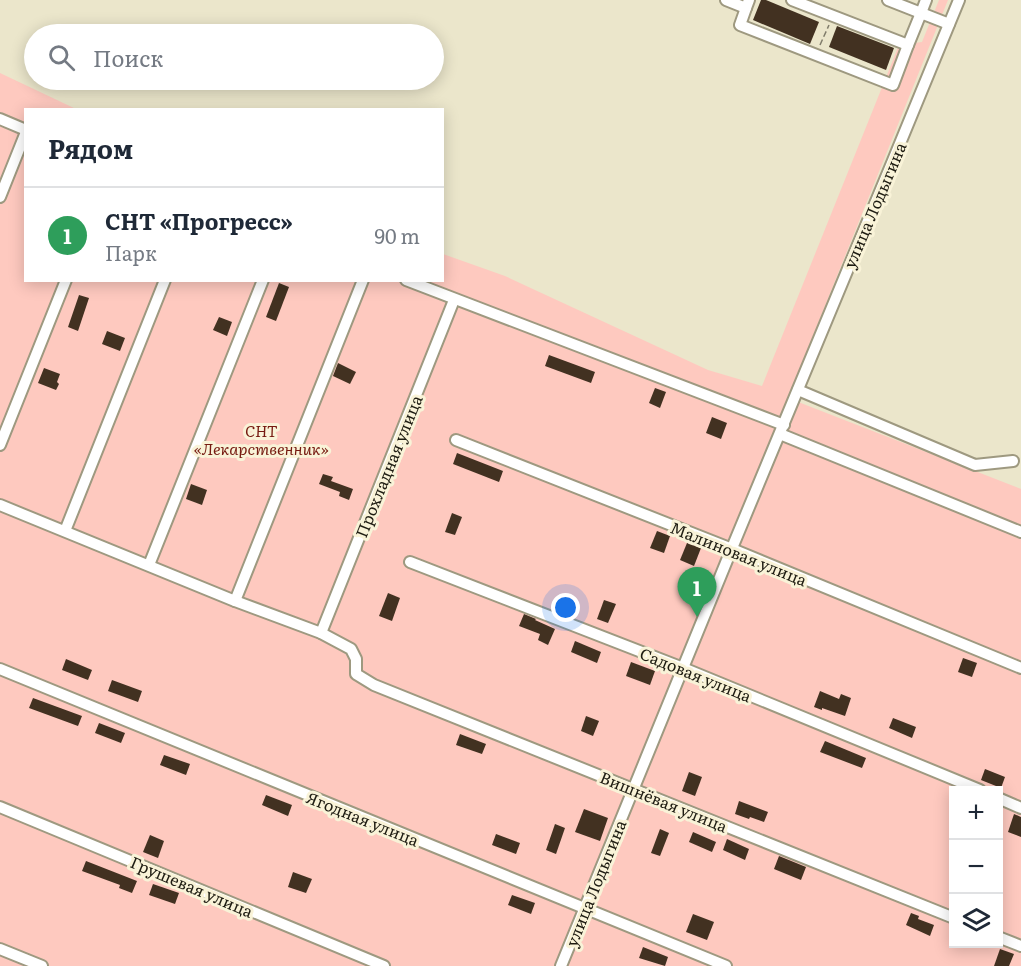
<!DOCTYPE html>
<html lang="ru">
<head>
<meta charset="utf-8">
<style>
	:root { --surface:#fff; --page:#f2f2f3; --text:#1f2937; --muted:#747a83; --line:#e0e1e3; --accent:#6448c0 }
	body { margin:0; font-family:Literata,serif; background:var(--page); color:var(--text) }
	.controls { position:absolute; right:18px; bottom:18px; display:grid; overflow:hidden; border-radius:0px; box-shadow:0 3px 15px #0003 }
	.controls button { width:54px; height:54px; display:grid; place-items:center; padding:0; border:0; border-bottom:2px solid var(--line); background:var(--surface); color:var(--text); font:30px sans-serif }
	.you { position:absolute; left:566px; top:608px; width:21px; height:21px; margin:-15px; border:4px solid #fff; border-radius:50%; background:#1a73e8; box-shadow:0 0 0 9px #1a73e833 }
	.badge { display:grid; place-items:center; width:39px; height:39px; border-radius:50%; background:var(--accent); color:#fff; font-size:20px; font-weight:700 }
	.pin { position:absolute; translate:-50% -50px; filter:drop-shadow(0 2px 3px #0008) }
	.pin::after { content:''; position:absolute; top:32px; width:21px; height:18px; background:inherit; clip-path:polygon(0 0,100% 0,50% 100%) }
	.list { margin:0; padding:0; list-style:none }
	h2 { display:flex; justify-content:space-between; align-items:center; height:78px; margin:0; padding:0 24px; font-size:26px }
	h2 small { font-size:20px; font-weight:400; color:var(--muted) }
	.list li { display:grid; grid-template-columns:39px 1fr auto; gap:18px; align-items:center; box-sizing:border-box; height:96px; padding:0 24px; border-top:2px solid var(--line) }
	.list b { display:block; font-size:22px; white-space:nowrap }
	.list p { margin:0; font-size:20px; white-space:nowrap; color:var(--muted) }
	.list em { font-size:20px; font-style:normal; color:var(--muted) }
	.icon { flex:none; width:33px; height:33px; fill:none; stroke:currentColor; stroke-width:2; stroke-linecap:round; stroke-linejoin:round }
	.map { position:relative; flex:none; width:1021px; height:966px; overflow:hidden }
	.search { position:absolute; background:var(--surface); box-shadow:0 3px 15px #0003; left:24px; top:24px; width:420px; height:66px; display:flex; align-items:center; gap:15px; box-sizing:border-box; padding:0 21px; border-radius:33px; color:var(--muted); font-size:22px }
	.panel { position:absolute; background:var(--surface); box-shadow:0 3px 15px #0003; left:24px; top:108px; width:420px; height:174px; border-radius:0px }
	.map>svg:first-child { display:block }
</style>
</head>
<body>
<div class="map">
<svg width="1021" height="966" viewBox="0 0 1021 966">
	<rect width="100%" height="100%" fill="#ebe6cb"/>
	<path fill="#fec9bf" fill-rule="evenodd" d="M939,0H948L788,398L1021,489V966H0V73L76,109L26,110V280H442L443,254L505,276L708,370L762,386L899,45L922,42ZM954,790H998V944H954Z"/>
	<g fill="#423121">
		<path d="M761,0H766L819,22L810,44L753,20Z"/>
		<path d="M837,26L894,48L886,70L829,47Z"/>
		<path d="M279,283L289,287L276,321L266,317Z"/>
		<path d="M79,295L89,298L78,331L68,327Z"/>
		<path d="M219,317L232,322L227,336L213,330Z"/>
		<path d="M107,331L125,338L120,351L102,344Z"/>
		<path d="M549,355L595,372L591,383L545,366Z"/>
		<path d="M338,363L356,372L350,384L333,376Z"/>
		<path d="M44,368L60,374L57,382L59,384L56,390L38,383Z"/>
		<path d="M655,388L666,392L660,408L649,403Z"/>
		<path d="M712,417L727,423L721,439L706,433Z"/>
		<path d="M457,453L503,471L499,482L453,464Z"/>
		<path d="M323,474L333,477L331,481L353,489L349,500L339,496L340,492L319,484Z"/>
		<path d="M191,484L207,490L202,505L186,499Z"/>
		<path d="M452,513L462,517L455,535L445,532Z"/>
		<path d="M657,531L670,536L664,553L650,548Z"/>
		<path d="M687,543L701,548L694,566L680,560Z"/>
		<path d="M388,593L400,598L392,621L379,616Z"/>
		<path d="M604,600L616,604L608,623L597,619Z"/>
		<path d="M524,614L536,619L535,620L555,629L548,645L538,640L540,634L519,626Z"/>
		<path d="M575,641L601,652L597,663L571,652Z"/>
		<path d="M963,658L977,663L972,677L958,672Z"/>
		<path d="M66,659L92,670L88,680L62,670Z"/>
		<path d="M631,662L655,671L650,685L626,676Z"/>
		<path d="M112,680L142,691L138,702L108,691Z"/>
		<path d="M820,691L839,699L841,694L851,698L845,716L822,708V710L814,707Z"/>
		<path d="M33,698L82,716L78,726L29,708Z"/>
		<path d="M586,716L599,721L593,736L581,731Z"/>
		<path d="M893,718L916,727L912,738L889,728Z"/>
		<path d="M99,723L125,733L121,743L95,733Z"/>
		<path d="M460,734L486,744L482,754L456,745Z"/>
		<path d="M825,741L866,758L862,768L820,752Z"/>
		<path d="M164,755L190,764L186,775L160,765Z"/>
		<path d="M985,769L1005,777L1001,788L981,780Z"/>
		<path d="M689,772L702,777L695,796L682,791Z"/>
		<path d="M266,795L292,805L288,816L262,805Z"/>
		<path d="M739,801L768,812L764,822L750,817L749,819L735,814Z"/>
		<path d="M584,809L608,818L600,841L575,832Z"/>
		<path d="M1014,814L1021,817V837L1008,832Z"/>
		<path d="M555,824L565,828L556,854L546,850Z"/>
		<path d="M660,829L669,833L660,856L651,853Z"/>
		<path d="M693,832L716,842L712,852L689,842Z"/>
		<path d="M496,834L520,843L516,854L492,845Z"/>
		<path d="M150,835L164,841L158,858L143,852Z"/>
		<path d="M727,839L749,849L745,860L723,850Z"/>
		<path d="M779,856L806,867L801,880L774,869Z"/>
		<path d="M86,861L137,881L132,893L119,888L120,885L82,871Z"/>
		<path d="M293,872L312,879L306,893L288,887Z"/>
		<path d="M153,884L179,893L175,904L149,895Z"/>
		<path d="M512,895L535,903L531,914L508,905Z"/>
		<path d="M911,913L919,916L918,919L934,925L930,936L906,925Z"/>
		<path d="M693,914L714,922L707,940L686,932Z"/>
		<path d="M643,947L668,957L665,966L639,958Z"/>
		<path d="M1000,949L1014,954L1009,966H994Z"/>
	</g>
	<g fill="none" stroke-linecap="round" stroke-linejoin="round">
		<defs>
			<g id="minor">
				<path d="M726,0L746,8L749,0"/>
				<path d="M792,0L908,45L921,13L949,24"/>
				<path d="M888,0L921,13L926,0"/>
				<path d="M746,8L740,25L893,85L908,45"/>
				<path d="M0,119L26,130"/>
				<path d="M0,197L26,132"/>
				<path d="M406,280L784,425"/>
				<path d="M798,390L975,465L1013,461"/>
				<path d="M780,434L1021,532"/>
				<path d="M456,440L732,549L1021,668"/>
				<path d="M0,445L66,280"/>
				<path d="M0,505L235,601L321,633L351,649L356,659V674L374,685L954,918"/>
				<path d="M65,531L165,280"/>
				<path d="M410,562L683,668L980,790"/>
				<path d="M149,565L263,280"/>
				<path d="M235,601L363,280"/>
				<path d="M321,633L454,300"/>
				<path d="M0,669L726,966"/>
				<path d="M998,798L1021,808"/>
				<path d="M0,807L384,966"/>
				<path d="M998,937L1021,946"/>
				<path d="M0,949L42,966"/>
				<path d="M561,966C619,827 674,687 732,548C808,366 884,183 959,0"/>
			</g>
		</defs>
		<use href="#minor" stroke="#9e9980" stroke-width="14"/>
		<path stroke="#807d6b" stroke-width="1.5" stroke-dasharray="6 3" stroke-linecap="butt" d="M820,45L829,25"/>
		<use href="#minor" stroke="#fff" stroke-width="10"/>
	</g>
	<g text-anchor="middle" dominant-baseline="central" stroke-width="6" stroke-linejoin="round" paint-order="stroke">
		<g font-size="16" fill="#1e1c12" stroke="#f9f3d8">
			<text transform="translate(874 205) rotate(-67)">улица Лодыгина</text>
			<text transform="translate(388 466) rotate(-68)">Прохладная улица</text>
			<text transform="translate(739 553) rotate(22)">Малиновая улица</text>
			<text transform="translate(696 674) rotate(22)">Садовая улица</text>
			<text transform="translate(664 801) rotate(22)">Вишнёвая улица</text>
			<text transform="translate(363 818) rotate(22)">Ягодная улица</text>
			<text transform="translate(595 883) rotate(-68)">улица Лодыгина</text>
			<text transform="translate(192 886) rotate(23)">Грушевая улица</text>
		</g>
		<g font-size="16" font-style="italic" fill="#761a10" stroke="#f9f3d8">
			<text x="261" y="430">СНТ<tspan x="261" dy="18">«Лекарственник»</tspan></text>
		</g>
	</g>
</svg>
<div class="controls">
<button>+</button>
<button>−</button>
<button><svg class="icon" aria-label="layers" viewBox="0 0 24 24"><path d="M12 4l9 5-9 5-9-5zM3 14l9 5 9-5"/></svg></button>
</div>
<div class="you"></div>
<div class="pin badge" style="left:697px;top:617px;background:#2e9e5b">1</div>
<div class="search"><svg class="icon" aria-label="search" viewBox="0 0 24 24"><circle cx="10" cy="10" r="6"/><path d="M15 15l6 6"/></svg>Поиск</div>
<section class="panel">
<h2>Рядом<small></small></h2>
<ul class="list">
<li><span class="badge" style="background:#2e9e5b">1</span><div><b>СНТ «Прогресс»</b><p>Парк</p></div><em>90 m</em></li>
</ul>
</section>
</div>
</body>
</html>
